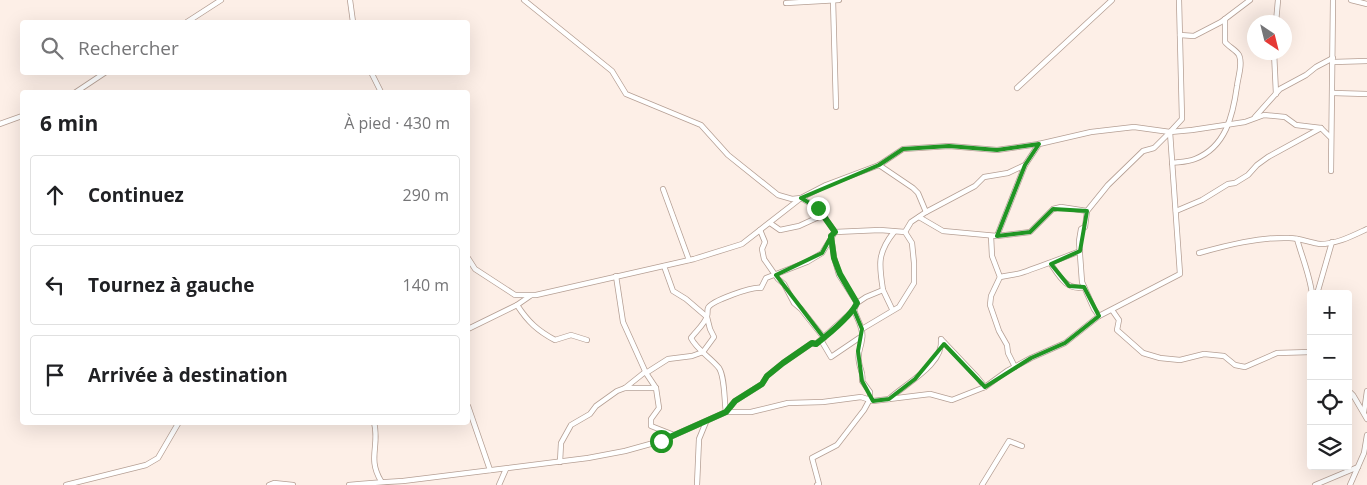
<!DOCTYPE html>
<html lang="fr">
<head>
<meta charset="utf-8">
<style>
	:root { --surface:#fff; --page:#f2f2f2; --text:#202124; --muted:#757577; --line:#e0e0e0 }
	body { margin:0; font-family:"Open Sans",sans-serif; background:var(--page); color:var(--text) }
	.controls { position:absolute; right:15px; bottom:15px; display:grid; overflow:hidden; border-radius:5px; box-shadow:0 5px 20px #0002 }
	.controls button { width:45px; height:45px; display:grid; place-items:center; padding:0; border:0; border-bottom:1px solid var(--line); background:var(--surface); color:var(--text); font:25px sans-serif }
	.compass { position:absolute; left:1247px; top:15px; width:45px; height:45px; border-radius:50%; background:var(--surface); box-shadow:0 5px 20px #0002; rotate:145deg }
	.stop { position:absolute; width:15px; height:15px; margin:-11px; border:4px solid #209523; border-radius:50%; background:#fff }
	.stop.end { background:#209523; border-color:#fff; box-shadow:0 1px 5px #0008 }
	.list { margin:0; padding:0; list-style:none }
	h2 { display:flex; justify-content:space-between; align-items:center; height:65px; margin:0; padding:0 20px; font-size:21px }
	h2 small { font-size:16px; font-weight:400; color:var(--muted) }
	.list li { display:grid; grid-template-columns:32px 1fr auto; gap:15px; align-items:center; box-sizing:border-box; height:80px; margin:0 10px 10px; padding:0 10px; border:1px solid var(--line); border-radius:5px }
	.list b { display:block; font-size:19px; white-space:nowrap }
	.list em { font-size:16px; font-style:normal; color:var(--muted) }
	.icon { flex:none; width:28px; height:28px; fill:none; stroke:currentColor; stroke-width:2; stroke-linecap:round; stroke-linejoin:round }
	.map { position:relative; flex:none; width:1367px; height:485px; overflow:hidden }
	.search { position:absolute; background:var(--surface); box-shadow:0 5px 20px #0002; left:20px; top:20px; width:450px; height:55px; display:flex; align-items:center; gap:12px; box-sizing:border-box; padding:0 18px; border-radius:5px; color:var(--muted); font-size:19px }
	.panel { position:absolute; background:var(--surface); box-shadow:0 5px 20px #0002; left:20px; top:90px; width:450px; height:335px; border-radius:5px }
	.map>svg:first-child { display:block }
</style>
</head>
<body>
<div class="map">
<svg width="1367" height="485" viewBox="0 0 1367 485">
	<rect width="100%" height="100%" fill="#fdefe7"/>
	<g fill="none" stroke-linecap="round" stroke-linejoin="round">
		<defs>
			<g id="street">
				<path d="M350,0L353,22"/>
				<path d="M524,0L612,71L626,94L701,125L728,155L778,195L792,199L801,198L818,208L835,232L880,230L905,232"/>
				<path d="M833,0L836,107"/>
				<path d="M1351,0L1367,4"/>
				<path d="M786,3L839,0"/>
				<path d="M187,22L221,0"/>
				<path d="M1276,22L1278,0"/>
				<path d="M1180,35L1194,36L1221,22L1250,0"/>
				<path d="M1274,52L1276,94"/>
				<path d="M1333,62L1367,61"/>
				<path d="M371,72L381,92"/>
				<path d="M1017,88L1112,0"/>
				<path d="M76,92L106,72"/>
				<path d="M1333,93L1367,94"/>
				<path d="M1255,117L1280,89L1306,75L1316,67L1333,58"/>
				<path d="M0,124L22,116"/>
				<path d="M1172,163C1179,162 1188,162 1195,159C1226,147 1233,115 1237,86C1238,77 1243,64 1239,55C1236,50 1229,47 1225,42V19"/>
				<path d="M879,165L913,188L918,193L926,212"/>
				<path d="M1331,171L1333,0"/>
				<path d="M663,189L689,260"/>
				<path d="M1176,211L1202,200L1228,184L1235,183L1248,175L1257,165L1268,157L1321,128"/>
				<path d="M919,217L943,231L997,236L1025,165L1039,144"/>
				<path d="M770,223L780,230L799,226L823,215"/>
				<path d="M760,230L765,242L762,249L764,259L778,279L784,284L794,303L801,309L824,338"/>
				<path d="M835,232L822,253L807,262L766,278L761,288C753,286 711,301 708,308C707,310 708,314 707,316C705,324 695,332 691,338C697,350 710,357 719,368C725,377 724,400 726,412L735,401L762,384L767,376L783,363L812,343L816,344L854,310L857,303L866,297L883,290C879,265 877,253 894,232"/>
				<path d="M905,232L911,222L926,212L975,186L984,177L1008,173L1025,165"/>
				<path d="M831,236L834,257L839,275L857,303"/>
				<path d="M991,236L992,256L1000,277L991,296L990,305L999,331L1007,345L1008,353L1015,367"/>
				<path d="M997,236L1030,232L1053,209L1061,207L1087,211"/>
				<path d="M1297,239C1302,257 1310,276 1312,294"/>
				<path d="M1199,253C1228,245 1259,237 1289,238C1300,238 1310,243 1320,244C1337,244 1352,236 1367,229"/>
				<path d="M468,258L475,269L515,295H536L694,259L742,244L801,198L826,185L879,165L903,149L949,146L997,150L1039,144L1091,132L1134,127L1170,132L1192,130L1245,122L1264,115L1285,117L1296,125L1321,128L1330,137"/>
				<path d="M1051,264C1059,276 1067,291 1084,287"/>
				<path d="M616,276L623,322L646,373L656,388L659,408L651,419V426L674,435"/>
				<path d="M1000,277C1008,275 1017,275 1024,272C1043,265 1061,259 1080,251"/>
				<path d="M883,290L892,309"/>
				<path d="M1317,294L1332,242"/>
				<path d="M517,305C528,322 538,331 555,340L571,335L587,340"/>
				<path d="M1112,310L1119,320L1117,330L1143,353L1160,358L1180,360L1204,354L1224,356L1235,365L1245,367L1277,353L1311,352"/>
				<path d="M1099,316L1094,309L1082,282L1079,241L1081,229L1085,227L1087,211L1108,185L1143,151L1154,148L1170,132"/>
				<path d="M468,329L517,305L530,296"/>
				<path d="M862,329L899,307L914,283V263L912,243L905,232"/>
				<path d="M821,340L831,357L862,336"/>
				<path d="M942,340L977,377L985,387"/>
				<path d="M646,373L668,359L692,356L703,352L714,337L710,329L707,317L686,299L673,291L664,266"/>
				<path d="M625,388H656"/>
				<path d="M1348,390L1353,395L1367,419"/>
				<path d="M889,399C906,383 944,365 941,339"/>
				<path d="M468,406L490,470"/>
				<path d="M1364,412L1367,391"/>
				<path d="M374,422C380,446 367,458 381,481"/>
				<path d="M560,462L561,443L571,425L590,414L596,406L617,391L625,388L645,372"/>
				<path d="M66,485L146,465L158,458L179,422"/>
				<path d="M269,485L274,483L293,485"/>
				<path d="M349,485C368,483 385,482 403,481L588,458L625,451L661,441L726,412H751L788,403L823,402L861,397L873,401L930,394L952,400L985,387L1007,371L1031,358L1065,343L1099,316L1180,274L1170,132L1182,119L1179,0"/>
				<path d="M499,485L506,469"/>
				<path d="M697,485L699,439L706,422"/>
				<path d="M817,485L819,484L812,458L837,445L864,410L870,399V392L862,381C864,374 860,370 859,362C857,352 861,349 862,339C864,329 857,319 854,310"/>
				<path d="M982,485L1009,441L1022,446"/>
				<path d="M1315,485L1358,467"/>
				<path d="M1350,485L1364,453L1367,435"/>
			</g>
		</defs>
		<use href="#street" stroke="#b59f94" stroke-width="6"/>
		<use href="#street" stroke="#fff" stroke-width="4.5"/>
	</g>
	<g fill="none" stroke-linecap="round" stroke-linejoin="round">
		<path stroke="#209523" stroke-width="6" d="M661,441L726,412L735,401L762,384L767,376L783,363L812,343L816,344C829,334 850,317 857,303L840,274L834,258L831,236L835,232L818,208"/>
	</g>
	<path fill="none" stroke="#209523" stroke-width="4" stroke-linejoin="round" d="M1039,144L1025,165L997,236L1030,232L1053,209L1087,211L1080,251L1051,264L1069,286L1084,287L1099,316L1065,343L1031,358L985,387L944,344L915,379L889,399L873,401L862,381L858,351L862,329L854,310L824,338L776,275L822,253L834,231L818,208L801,198L879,165L903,149L949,146L997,150Z"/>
</svg>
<div class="controls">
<button>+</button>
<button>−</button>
<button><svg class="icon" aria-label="locate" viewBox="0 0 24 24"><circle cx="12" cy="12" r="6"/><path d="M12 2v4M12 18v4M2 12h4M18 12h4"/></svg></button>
<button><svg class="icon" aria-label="layers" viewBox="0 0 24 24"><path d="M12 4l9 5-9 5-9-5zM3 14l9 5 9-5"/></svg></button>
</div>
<svg class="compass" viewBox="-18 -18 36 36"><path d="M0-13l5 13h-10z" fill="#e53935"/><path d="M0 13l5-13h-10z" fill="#757577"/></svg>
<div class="stop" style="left:661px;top:441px"></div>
<div class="stop end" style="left:818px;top:208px"></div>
<div class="search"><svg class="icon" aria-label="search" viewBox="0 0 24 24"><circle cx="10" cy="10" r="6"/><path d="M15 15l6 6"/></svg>Rechercher</div>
<section class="panel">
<h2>6 min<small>À pied · 430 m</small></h2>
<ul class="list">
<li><svg class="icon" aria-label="ahead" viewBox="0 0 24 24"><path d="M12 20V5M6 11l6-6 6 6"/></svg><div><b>Continuez</b></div><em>290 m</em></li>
<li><svg class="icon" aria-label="left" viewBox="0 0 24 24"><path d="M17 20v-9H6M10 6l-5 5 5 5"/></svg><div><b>Tournez à gauche</b></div><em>140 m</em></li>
<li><svg class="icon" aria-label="arrive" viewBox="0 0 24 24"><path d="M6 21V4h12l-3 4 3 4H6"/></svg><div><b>Arrivée à destination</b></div></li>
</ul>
</section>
</div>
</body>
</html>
